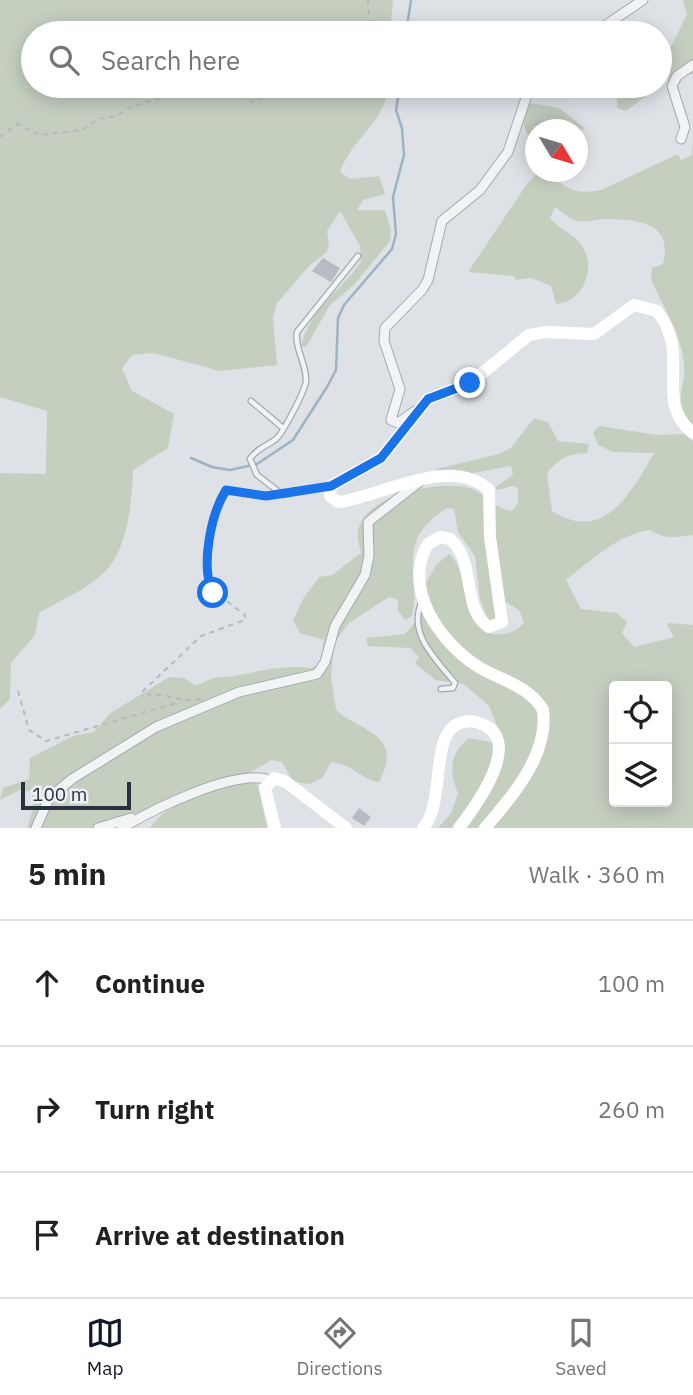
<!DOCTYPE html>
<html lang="en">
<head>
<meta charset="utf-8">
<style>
	:root { --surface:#fff; --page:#f2f2f2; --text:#202124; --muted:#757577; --line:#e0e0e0; --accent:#111827 }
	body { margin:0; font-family:"IBM Plex Sans",sans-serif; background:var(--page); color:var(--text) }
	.controls { position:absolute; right:21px; bottom:21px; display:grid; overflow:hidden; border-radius:7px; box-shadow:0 4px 18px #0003 }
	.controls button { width:63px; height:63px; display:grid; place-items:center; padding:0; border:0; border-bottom:2px solid var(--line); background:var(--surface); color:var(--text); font:35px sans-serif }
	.compass { position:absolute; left:525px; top:119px; width:63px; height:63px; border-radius:50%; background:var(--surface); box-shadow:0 4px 18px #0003; rotate:128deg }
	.scale { position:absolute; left:21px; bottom:18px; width:110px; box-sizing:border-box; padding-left:7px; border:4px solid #29313c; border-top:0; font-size:19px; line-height:24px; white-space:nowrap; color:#29313c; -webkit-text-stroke:5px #eef1f4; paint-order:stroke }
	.stop { position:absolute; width:21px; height:21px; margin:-16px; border:5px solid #1a73e8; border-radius:50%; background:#fff }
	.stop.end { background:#1a73e8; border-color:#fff; box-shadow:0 2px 7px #0008 }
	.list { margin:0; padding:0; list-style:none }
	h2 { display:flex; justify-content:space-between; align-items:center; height:91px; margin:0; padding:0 28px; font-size:30px }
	h2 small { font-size:23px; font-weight:400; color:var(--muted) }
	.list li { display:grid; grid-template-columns:46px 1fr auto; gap:21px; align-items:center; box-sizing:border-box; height:126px; padding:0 28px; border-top:2px solid var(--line) }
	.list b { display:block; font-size:26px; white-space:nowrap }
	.list em { font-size:23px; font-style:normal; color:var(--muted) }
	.icon { flex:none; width:38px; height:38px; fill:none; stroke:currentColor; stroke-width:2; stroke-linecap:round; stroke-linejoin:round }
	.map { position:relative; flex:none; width:693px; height:828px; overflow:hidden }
	.search { position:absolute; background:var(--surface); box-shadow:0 4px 18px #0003; left:21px; right:21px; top:21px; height:77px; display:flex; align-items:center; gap:18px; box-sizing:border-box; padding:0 24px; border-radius:38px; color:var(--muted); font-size:26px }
	.sheet { height:469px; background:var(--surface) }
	nav { display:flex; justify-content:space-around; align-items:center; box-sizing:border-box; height:98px; border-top:2px solid var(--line); background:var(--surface); font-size:19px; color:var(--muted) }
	nav a { display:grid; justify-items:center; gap:4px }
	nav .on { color:var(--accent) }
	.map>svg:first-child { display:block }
</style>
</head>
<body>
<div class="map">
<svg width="693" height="828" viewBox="0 0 693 828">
	<rect width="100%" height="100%" fill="#dee2e6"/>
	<g fill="#c5cfc0" fill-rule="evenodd">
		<path d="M0,0H393L390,33H33V86H388C386,122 352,138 340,172L350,179L379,176L385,194L363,200L357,210H385L391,230L390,241L354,285L330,305L306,347L301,346C310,310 340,291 361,262L360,246L340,211L327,231L329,245L326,253L309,266L277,303L273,318L277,365L220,371L154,353L132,355L122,369L132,391L174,414L168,448L133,470C132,502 128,549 104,573C86,590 61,600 39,613L35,635L11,663L10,699L0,709V473L46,474L47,411L0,397Z"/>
		<path d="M683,0H693V74L669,78L660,85V62L667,55L687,14Z"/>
		<path d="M634,86H659L626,111L617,108V99Z"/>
		<path d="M531,103L559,108L584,128L578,135V130H536L535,137L528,135C521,122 523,115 531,103Z"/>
		<path d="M693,135V425C670,400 687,389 684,362C681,334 662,305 651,279L652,268L663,264C673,223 641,220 607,219C596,219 585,224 574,220C567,217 561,211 555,207L550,218C558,228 572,233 580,243C598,265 584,303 556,304L551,286L531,278L516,280L514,276L468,272L529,181L540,172H560L561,183C573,193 586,193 601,190L678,154L681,160L692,155Z"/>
		<path d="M534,418L548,422L558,441L589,444L587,453C568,454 559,458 547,473L552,511C604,544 631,493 654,453L613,452L598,445L593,432L600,426L657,435L685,434L693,441V535C675,537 666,540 650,530C619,534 590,561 566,580L581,609L617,613L627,622L622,633L634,647L674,637L667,625L669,623L693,625V828H438L451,813L458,793C449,773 449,753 469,738L501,744L500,733L489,706L464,684L435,680L415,663L419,657L410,648L368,646L366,638L405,634L421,615L427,599L425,585L436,565L449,554C472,572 460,638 501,634C511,633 518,631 524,622L519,610L504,601L495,622L489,621L480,600L475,556L458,532L454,509L447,508C394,541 422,571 412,616L405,620L398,611V600L389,597L349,623L334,643L331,676L336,710C360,732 405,733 379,782C363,781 353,764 331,762L323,777L310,784L293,782L282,762L271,760C234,785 188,797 146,811C129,816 107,815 96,828H27L33,809L32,793L22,789L0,800L3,788L29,779L30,758L73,736L94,732L109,714L169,677L184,678L196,686C218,674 217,679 239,675C265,670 285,665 312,668L320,663L324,640L300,633L293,621L303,599L319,577L332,575L361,553C360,547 357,538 358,532C363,494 440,480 470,488C485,493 494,509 512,511L518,503V489L513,486L497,490L495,487L513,475L511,466L468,474L436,473V469L499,454L511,448ZM614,686H667V802H614Z"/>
		<path d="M254,782L258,786L267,828H150C163,802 226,785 254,782Z"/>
	</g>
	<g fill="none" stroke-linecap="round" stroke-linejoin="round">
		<g stroke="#9db2c3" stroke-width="2.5">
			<path d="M406,33L411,0"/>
			<path d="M191,458L212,467L230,470L257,464L293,440L327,387L336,370L338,318L344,305L392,249L396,234L393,197L404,155L402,128L396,110L400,86"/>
		</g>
	</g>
	<g fill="#b6bcc2">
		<path d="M323,258L340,268L331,282L312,271Z"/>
		<path d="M359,808L371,817L364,826L352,818Z"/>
	</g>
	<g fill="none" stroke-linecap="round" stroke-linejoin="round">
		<defs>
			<g id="lane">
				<path d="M251,401L283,428"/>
				<path d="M330,486L283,495L257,475L250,459C257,448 266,447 276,439C283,433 305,391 306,381C307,365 294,347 297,332L358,256"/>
				<path d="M422,601C407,634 436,659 455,683L453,688L441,689"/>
			</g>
			<g id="street">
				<path d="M594,33L643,0"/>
				<path d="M681,139L685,127L672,86L677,76L693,65"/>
				<path d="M415,411L398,423L391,420L400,389L384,341L385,328L422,290L428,280L442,221L480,190L508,152L530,86"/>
				<path d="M36,828L49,798L72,779L156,727L239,692L317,674L325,662L335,626L365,575L369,556L368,522L423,479"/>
				<path d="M98,828L131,818"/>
				<path d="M122,828C152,810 235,768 270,780"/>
			</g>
		</defs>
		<use href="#lane" stroke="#a4a9b0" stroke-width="7"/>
		<use href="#street" stroke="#a4a9b0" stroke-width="11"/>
		<g stroke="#b5b9be" stroke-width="2" stroke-dasharray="5 5" stroke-linecap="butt">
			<path d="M368,0L370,33"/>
			<path d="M223,86L255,103L272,86"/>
			<path d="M0,137L17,124L40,135L82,130L98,119L116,116L129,108L165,96L181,86"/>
			<path d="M18,691L29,730L46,741L180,702"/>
			<path d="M201,699C177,703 167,692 145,695L143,691L201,636L245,620V615L211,589L209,532L228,489L275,496"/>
		</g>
		<use href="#lane" stroke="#f1f3f5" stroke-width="4.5"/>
		<use href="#street" stroke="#f1f3f5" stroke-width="9"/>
		<g stroke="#fff" stroke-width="12">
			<path d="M275,828L265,788L274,778L286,782L346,828"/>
			<path d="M423,828C445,802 431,744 454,726C461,721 471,720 479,723C527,738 475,807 459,828"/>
			<path d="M485,828C513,796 549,754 543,710C529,685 499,680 477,666C439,641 402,588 428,544L440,537L450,539C477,561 461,610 489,627L502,622L490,537L489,490C450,454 381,497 338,502L330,496L331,486L381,458L428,399L470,383L529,335L546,332L594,334L634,305L657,311C693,356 652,401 693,433"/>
		</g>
	</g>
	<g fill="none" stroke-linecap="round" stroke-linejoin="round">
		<path stroke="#1a73e8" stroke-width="9" d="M213,593C200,566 211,514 226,490L266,496L331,486L381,458L428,399L470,383"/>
	</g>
</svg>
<div class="controls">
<button><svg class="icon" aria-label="locate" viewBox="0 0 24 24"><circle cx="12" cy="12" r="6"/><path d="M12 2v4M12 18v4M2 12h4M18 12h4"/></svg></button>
<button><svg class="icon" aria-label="layers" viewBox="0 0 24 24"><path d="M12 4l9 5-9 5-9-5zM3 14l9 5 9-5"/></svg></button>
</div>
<svg class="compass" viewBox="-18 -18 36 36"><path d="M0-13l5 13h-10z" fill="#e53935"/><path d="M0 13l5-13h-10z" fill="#757577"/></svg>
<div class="scale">100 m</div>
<div class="stop" style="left:213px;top:593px"></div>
<div class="stop end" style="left:470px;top:383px"></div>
<div class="search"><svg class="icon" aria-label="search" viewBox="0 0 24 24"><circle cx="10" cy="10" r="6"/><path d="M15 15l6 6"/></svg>Search here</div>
</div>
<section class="sheet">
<h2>5 min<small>Walk · 360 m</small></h2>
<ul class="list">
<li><svg class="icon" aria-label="ahead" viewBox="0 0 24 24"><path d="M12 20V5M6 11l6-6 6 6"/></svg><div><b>Continue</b></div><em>100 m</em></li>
<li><svg class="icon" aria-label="right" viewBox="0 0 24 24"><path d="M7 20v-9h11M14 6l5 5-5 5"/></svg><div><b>Turn right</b></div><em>260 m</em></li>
<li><svg class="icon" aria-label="arrive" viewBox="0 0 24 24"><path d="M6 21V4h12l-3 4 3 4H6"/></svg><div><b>Arrive at destination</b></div></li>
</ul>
</section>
<nav>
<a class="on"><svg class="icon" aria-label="map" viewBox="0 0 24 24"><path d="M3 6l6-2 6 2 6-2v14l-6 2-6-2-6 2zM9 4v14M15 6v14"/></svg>Map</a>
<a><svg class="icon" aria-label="directions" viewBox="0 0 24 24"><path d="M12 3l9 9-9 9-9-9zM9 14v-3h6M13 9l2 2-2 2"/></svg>Directions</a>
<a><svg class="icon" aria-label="saved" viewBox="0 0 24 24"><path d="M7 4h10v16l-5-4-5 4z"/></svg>Saved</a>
</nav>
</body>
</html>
